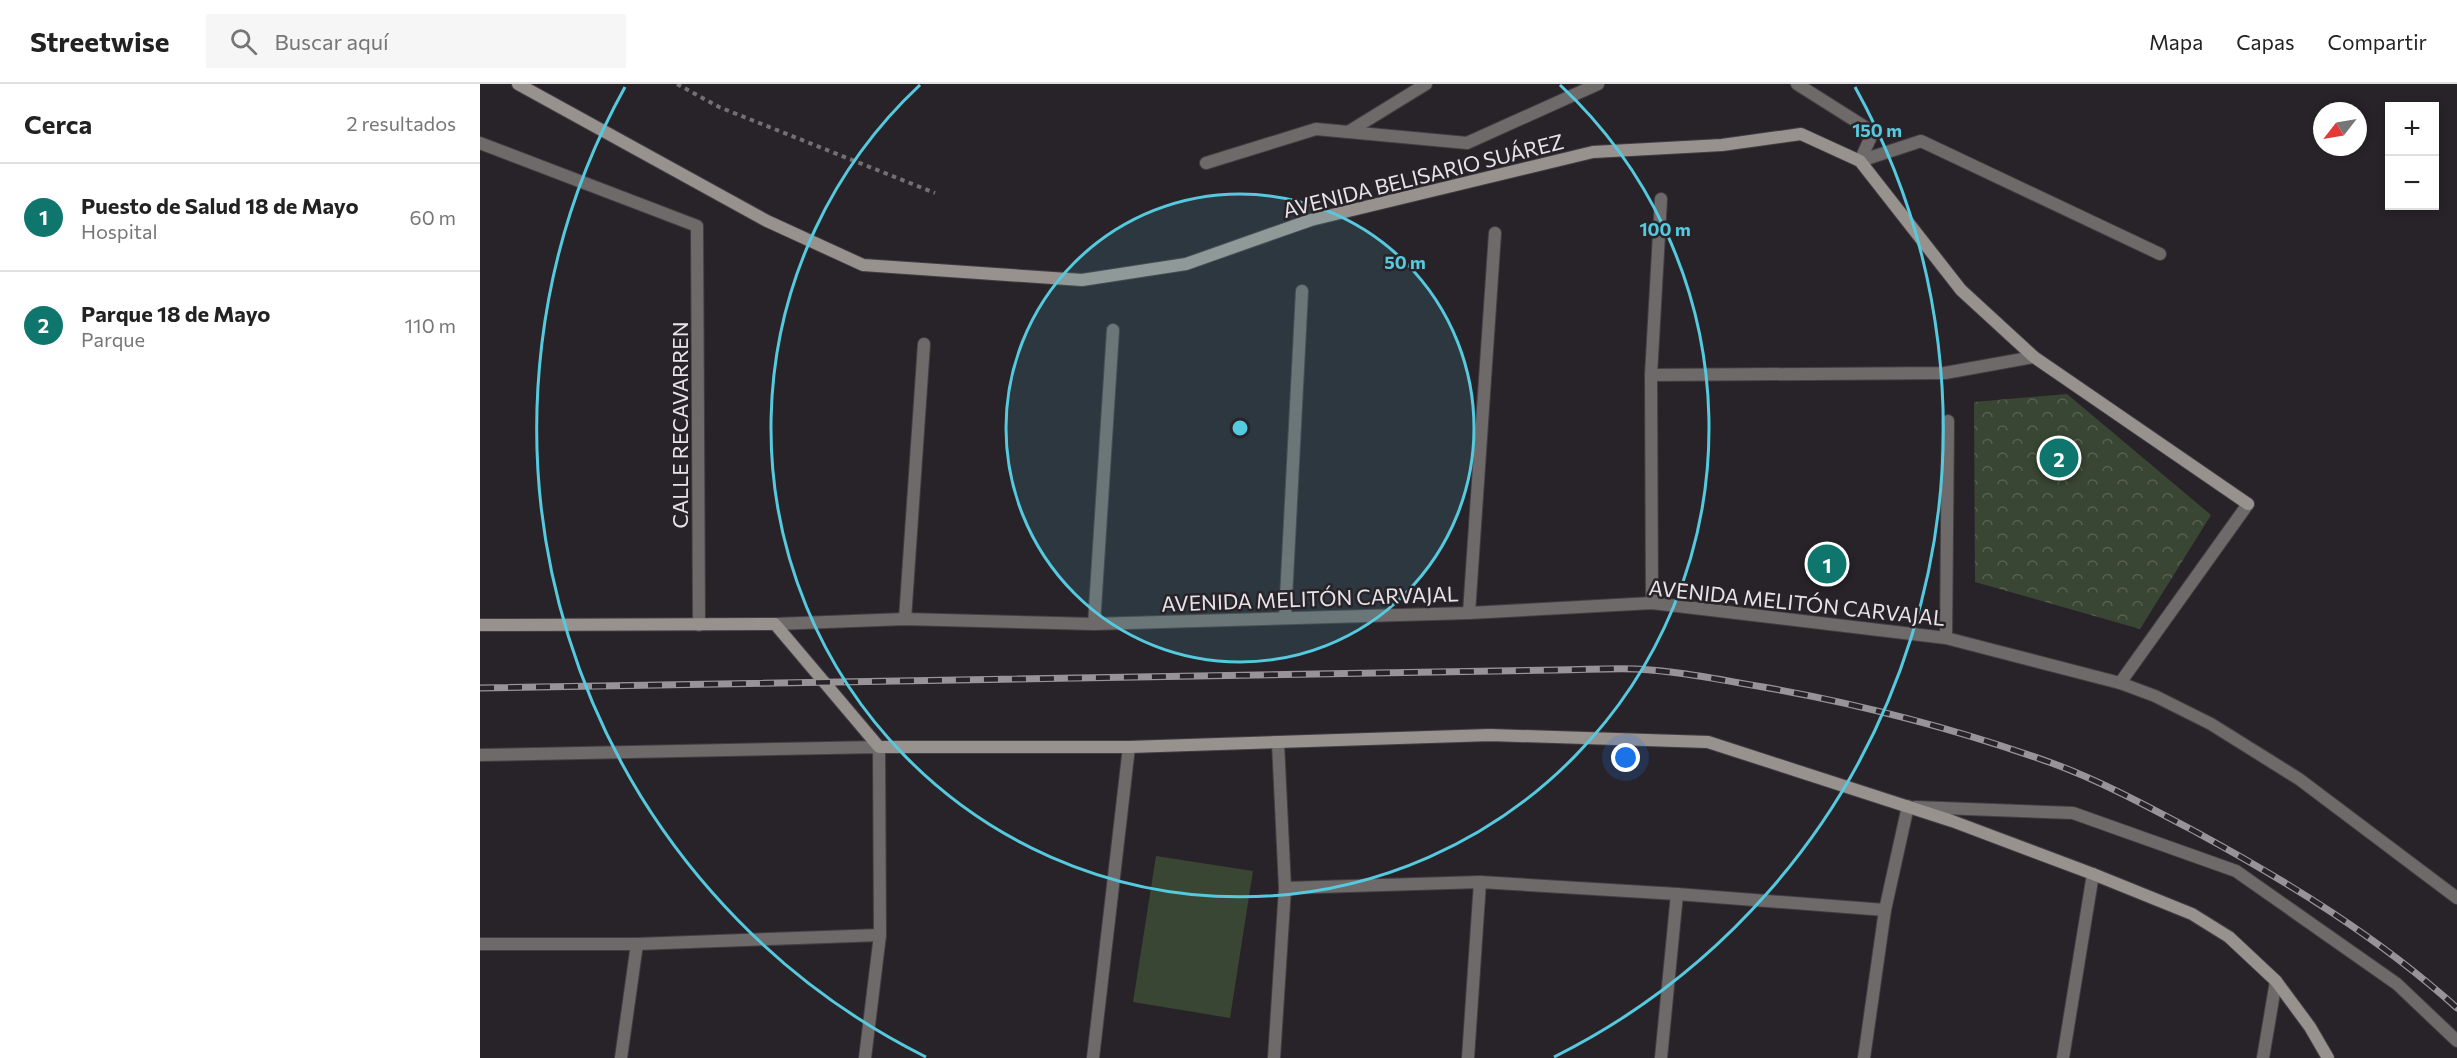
<!DOCTYPE html>
<html lang="es">
<head>
<meta charset="utf-8">
<style>
	:root { --surface:#fff; --page:#f6f6f6; --text:#222; --muted:#767676; --line:#e0e0e0; --accent:#0f766e }
	body { margin:0; font-family:Commissioner,sans-serif; background:var(--page); color:var(--text) }
	.controls { position:absolute; right:18px; top:18px; display:grid; overflow:hidden; border-radius:0px; box-shadow:0 3px 9px #0003 }
	.controls button { width:54px; height:54px; display:grid; place-items:center; padding:0; border:0; border-bottom:2px solid var(--line); background:var(--surface); color:var(--text); font:30px sans-serif }
	.compass { position:absolute; left:1833px; top:18px; width:54px; height:54px; border-radius:50%; background:var(--surface); box-shadow:0 3px 9px #0003; rotate:239deg }
	.you { position:absolute; left:1146px; top:674px; width:21px; height:21px; margin:-15px; border:4px solid #fff; border-radius:50%; background:#1a73e8; box-shadow:0 0 0 9px #1a73e833 }
	.badge { display:grid; place-items:center; width:39px; height:39px; border-radius:50%; background:var(--accent); color:#fff; font-size:20px; font-weight:700 }
	.pin { position:absolute; translate:-50% -50%; border:3px solid #fff; box-shadow:0 2px 6px #0006 }
	.list { margin:0; padding:0; list-style:none }
	h2 { display:flex; justify-content:space-between; align-items:center; height:78px; margin:0; padding:0 24px; font-size:26px }
	h2 small { font-size:20px; font-weight:400; color:var(--muted) }
	.list li { display:grid; grid-template-columns:39px 1fr auto; gap:18px; align-items:center; box-sizing:border-box; height:108px; padding:0 24px; border-top:2px solid var(--line) }
	.list b { display:block; font-size:22px; white-space:nowrap }
	.list p { margin:0; font-size:20px; white-space:nowrap; color:var(--muted) }
	.list em { font-size:20px; font-style:normal; color:var(--muted) }
	.icon { flex:none; width:33px; height:33px; fill:none; stroke:currentColor; stroke-width:2; stroke-linecap:round; stroke-linejoin:round }
	.map { position:relative; flex:none; width:1977px; height:974px; overflow:hidden }
	header { display:flex; align-items:center; gap:36px; box-sizing:border-box; height:84px; padding:0 30px; background:var(--surface); border-bottom:2px solid var(--line) }
	header strong { font-size:28px }
	nav { display:flex; gap:33px; margin-inline-start:auto; font-size:21px }
	.search { width:420px; height:54px; background:var(--page); display:flex; align-items:center; gap:15px; box-sizing:border-box; padding:0 21px; border-radius:0px; color:var(--muted); font-size:22px }
	main { display:flex }
	aside { flex:1; background:var(--surface) }
	.map>svg:first-child { display:block }
</style>
</head>
<body>
<header>
<strong>Streetwise</strong>
<div class="search"><svg class="icon" aria-label="search" viewBox="0 0 24 24"><circle cx="10" cy="10" r="6"/><path d="M15 15l6 6"/></svg>Buscar aquí</div>
<nav><a>Mapa</a><a>Capas</a><a>Compartir</a></nav>
</header>
<main>
<aside>
<h2>Cerca<small>2 resultados</small></h2>
<ul class="list">
<li><span class="badge">1</span><div><b>Puesto de Salud 18 de Mayo</b><p>Hospital</p></div><em>60 m</em></li>
<li><span class="badge">2</span><div><b>Parque 18 de Mayo</b><p>Parque</p></div><em>110 m</em></li>
</ul>
</aside>
<div class="map">
<svg width="1977" height="974" viewBox="0 0 1977 974">
	<defs>
		<pattern id="park-crowns" width="20" height="18" patternUnits="userSpaceOnUse" patternTransform="scale(1.5)"><rect width="20" height="18" fill="#394633"/><path d="M2 6a3 3 0 1 1 6 0M12 15a3 3 0 1 1 6 0" fill="none" stroke="#566151"/></pattern>
	</defs>
	<rect width="100%" height="100%" fill="#282329"/>
	<path fill="url(#park-crowns)" d="M1587,310L1731,431L1660,545L1495,498L1494,318Z"/>
	<path fill="#394633" d="M676,772L773,787L750,934L653,918Z"/>
	<g fill="none" stroke-linecap="round" stroke-linejoin="round">
		<defs>
			<path id="lane" d="M1435,723L1593,729L1756,787L1917,900L1977,957"/>
			<g id="street">
				<path d="M1317,0L1393,48L1380,77"/>
				<path d="M868,48L946,0"/>
				<path d="M0,59L217,142L219,541"/>
				<path d="M1380,77L1441,57L1680,170"/>
				<path d="M726,79L836,45L987,59L1118,0"/>
				<path d="M1171,291L1465,289L1554,273"/>
				<path d="M1172,519L1171,291L1181,115"/>
				<path d="M989,529L1015,149"/>
				<path d="M805,533L822,207"/>
				<path d="M425,535L444,260"/>
				<path d="M295,540L425,535L614,540L989,529L1172,519L1466,554L1640,599L1675,612L1731,640L1819,695L1977,814"/>
				<path d="M614,540L633,246"/>
				<path d="M1466,554L1468,337"/>
				<path d="M1640,599L1768,420"/>
				<path d="M0,671L399,663L400,851L385,974"/>
				<path d="M805,804L1000,798L1197,810L1405,826"/>
				<path d="M0,860H157L400,851"/>
				<path d="M141,974L157,860"/>
				<path d="M613,974L649,663"/>
				<path d="M794,974L805,804L798,659"/>
				<path d="M988,974L1000,798"/>
				<path d="M1181,974L1197,810"/>
				<path d="M1384,974L1405,826L1428,722"/>
				<path d="M1583,974L1613,790"/>
				<path d="M1783,974L1796,897"/>
			</g>
			<g id="secondary">
				<path d="M38,0L287,137L383,181L602,196L706,180L831,136L1113,68L1242,61L1321,50L1380,77L1481,206L1554,273L1768,420"/>
				<path d="M0,541L295,540L399,663H649L1010,651L1228,658L1472,737L1613,790L1712,830L1749,853L1796,897L1830,943L1848,974"/>
			</g>
		</defs>
		<use href="#lane" stroke="#433e44" stroke-width="14"/>
		<use href="#street" stroke="#433e44" stroke-width="14"/>
		<use href="#secondary" stroke="#433e44" stroke-width="14"/>
		<path stroke="#736f74" stroke-width="4" stroke-dasharray="4.5 4.5" stroke-linecap="butt" d="M197,0L239,23L455,109"/>
		<use href="#lane" stroke="#6e6a69" stroke-width="12"/>
		<use href="#street" stroke="#6e6a69" stroke-width="12"/>
		<use href="#secondary" stroke="#98928f" stroke-width="12"/>
		<defs>
			<path id="rail" d="M0,604L1077,586C1103,586 1129,584 1156,585C1198,587 1241,596 1283,603C1380,620 1476,645 1569,678C1619,696 1669,723 1716,748C1808,798 1898,853 1977,924"/>
		</defs>
		<use href="#rail" stroke="#979498" stroke-width="7"/>
		<use href="#rail" stroke="#282329" stroke-width="4.5" stroke-dasharray="14" stroke-linecap="butt"/>
	</g>
	<circle cx="760" cy="344" r="234" fill="#55cadf" fill-opacity=".12"/>
	<g fill="none" stroke="#55cadf" stroke-width="3">
		<circle cx="760" cy="344" r="234"/>
		<path d="M1080 1A469 469 0 1 1 440 1"/>
		<path d="M446 973A703 703 0 0 1 145 3M1375 3A703 703 0 0 1 1074 973"/>
	</g>
	<g text-anchor="middle" dominant-baseline="central" stroke-width="5" stroke-linejoin="round" paint-order="stroke">
		<g font-size="21" fill="#e7e4e8" stroke="#282329">
			<text transform="translate(943 91) rotate(-14)">AVENIDA BELISARIO SUÁREZ</text>
			<text transform="translate(199 341) rotate(-90)">CALLE RECAVARREN</text>
			<text transform="translate(830 514) rotate(-2)">AVENIDA MELITÓN CARVAJAL</text>
			<text transform="translate(1317 518) rotate(6)">AVENIDA MELITÓN CARVAJAL</text>
		</g>
	</g>
	<circle cx="760" cy="344" r="9" fill="#55cadf" stroke="#282329" stroke-width="3"/>
	<g font-size="18" text-anchor="middle" font-weight="bold" fill="#55cadf" stroke="#282329" stroke-width="5" stroke-linejoin="round" paint-order="stroke">
		<text x="1397" y="53">150 m</text>
		<text x="1185" y="152">100 m</text>
		<text x="925" y="185">50 m</text>
	</g>
</svg>
<div class="controls">
<button>+</button>
<button>−</button>
</div>
<svg class="compass" viewBox="-18 -18 36 36"><path d="M0-13l5 13h-10z" fill="#e53935"/><path d="M0 13l5-13h-10z" fill="#767676"/></svg>
<div class="you"></div>
<div class="pin badge" style="left:1347px;top:480px">1</div>
<div class="pin badge" style="left:1579px;top:374px">2</div>
</div>
</main>
</body>
</html>
